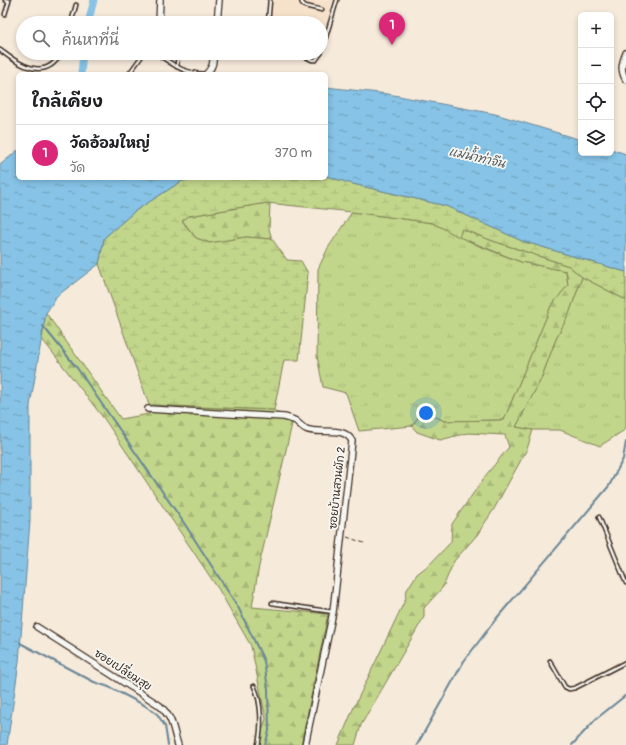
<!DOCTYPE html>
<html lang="th">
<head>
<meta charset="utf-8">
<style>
	:root { --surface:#fff; --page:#f2f2f2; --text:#202124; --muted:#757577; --line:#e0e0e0; --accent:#db2777 }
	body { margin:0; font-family:Pangolin,"Playpen Sans Thai",sans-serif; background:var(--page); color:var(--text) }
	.controls { position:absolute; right:12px; top:12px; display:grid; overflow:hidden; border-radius:6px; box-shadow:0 2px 6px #0003 }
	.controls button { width:36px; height:36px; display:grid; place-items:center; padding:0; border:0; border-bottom:1px solid var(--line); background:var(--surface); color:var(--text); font:20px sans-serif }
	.you { position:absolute; left:426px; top:413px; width:14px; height:14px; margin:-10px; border:3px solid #fff; border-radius:50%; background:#1a73e8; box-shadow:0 0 0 6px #1a73e833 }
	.badge { display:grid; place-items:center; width:26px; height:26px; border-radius:50%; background:var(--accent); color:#fff; font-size:13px; font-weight:700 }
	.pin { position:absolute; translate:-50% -33px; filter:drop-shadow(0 1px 2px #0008) }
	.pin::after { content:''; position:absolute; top:21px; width:14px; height:12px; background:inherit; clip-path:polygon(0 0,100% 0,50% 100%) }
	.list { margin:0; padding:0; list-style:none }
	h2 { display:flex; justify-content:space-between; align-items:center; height:52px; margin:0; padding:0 16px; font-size:17px }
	h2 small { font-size:13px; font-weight:400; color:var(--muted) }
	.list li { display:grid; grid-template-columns:26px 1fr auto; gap:12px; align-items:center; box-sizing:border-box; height:56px; padding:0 16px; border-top:1px solid var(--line) }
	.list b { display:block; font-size:15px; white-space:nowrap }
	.list p { margin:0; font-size:13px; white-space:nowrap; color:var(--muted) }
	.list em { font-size:13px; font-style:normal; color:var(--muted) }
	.icon { flex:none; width:22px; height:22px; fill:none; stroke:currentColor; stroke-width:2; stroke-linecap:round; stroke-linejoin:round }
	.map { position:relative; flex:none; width:626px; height:745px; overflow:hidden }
	.search { position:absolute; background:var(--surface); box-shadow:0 2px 6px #0003; left:16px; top:16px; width:312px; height:44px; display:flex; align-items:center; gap:10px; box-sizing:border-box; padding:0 14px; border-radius:22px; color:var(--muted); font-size:15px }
	.panel { position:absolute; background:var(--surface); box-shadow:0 2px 6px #0003; left:16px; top:72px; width:312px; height:108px; border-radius:6px }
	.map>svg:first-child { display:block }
</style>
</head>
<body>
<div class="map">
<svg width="626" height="745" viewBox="0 0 626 745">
	<defs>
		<pattern id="grass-tufts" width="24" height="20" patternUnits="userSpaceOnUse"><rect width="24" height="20" fill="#c2d68b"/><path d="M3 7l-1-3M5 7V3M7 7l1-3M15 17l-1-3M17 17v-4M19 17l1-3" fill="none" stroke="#a8b878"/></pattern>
		<pattern id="forest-firs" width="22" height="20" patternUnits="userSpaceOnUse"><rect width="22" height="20" fill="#c2d68b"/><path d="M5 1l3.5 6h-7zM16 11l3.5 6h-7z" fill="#a8b878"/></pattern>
		<pattern id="wetland-marsh" width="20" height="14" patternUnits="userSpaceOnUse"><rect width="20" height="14" fill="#c2d68b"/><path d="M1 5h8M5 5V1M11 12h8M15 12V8" fill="none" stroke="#a8b878"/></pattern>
		<pattern id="water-ripples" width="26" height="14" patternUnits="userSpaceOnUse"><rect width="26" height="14" fill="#86c3e6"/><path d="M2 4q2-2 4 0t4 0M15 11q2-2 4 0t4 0" fill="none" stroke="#6f9fba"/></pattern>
	</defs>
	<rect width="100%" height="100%" fill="#f6eadb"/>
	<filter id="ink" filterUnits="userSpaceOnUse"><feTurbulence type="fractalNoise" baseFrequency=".025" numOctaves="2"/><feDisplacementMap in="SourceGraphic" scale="8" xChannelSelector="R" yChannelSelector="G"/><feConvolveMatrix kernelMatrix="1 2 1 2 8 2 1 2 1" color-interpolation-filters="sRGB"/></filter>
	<g filter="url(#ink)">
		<path fill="#f6e2cb" d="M272,0H334L330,17L321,41V23H270Z"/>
		<g fill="url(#grass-tufts)" stroke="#7e8054">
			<path d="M352,212L433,223L479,246L521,262L566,271L568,285L551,306L504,420L444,421L432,415H420L412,426L359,431L346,393L323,387L317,356L318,269L328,248Z"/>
			<path d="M582,277L626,300V429L600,446L560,430H533L516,427L541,379L556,339L569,314Z"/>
		</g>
		<g fill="url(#forest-firs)" stroke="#7e8054">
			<path d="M267,203H270L269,229L272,239L246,237L210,243L196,238L182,220L189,216Z"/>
			<path d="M462,229L493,241L569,266L582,277L569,314L556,339L541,379L516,427L533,430L527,449L494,509L477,535L454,561L443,587L424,608V617L361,725L355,745H338L354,707L406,598L405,593L417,574L430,564L451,542L452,524L486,475L509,447L505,435L468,433L440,440L417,432L412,426L420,415H432L444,421L504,420L551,306L568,285L566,271L521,262L459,237Z"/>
			<path d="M46,313L121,419L149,414V405L274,410L292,424L259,566L252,607L328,614L301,745H257L266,719L251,646L219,590L105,420L42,339Z"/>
		</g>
		<path fill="url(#wetland-marsh)" stroke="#7e8054" d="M326,176L353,184L446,206L522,241L626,272V300L582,277L569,266L493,241L462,229L459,237L433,223L352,212L267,203L189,216L182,221L196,238L210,243L246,237L272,239L287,260L301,261L308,273L299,360H284L274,410L149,405L99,264L104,238L135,211L182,181L202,178H326Z"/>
		<g fill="url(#water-ripples)" stroke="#688696">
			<path d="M326,87L388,94L495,114L581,140V153H611V149L626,154V272L522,241L446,206L353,184L326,176Z"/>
			<path d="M18,150V178H202L182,181L135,211L104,238L99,264L57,296L46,313L30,406V521L19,662L7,745H0V165Z"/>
		</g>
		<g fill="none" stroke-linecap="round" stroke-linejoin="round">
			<g stroke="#688696" stroke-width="2">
				<path d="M43,326L77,368L184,523L238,607L264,661L268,689L269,731L265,745"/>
				<path d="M20,643L94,682L109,687L144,705L157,714L165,726L168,745"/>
				<path d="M417,745L464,661L496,619L609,486L623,459L626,442"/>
				<path d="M572,745L596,719L626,695"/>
			</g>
			<g stroke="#86c3e6" stroke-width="7">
				<path d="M88,23L94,0"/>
				<path d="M81,74L83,53"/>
			</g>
			<defs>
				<g id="lane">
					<path d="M301,0L302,3L305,6L322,10"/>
					<path d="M5,14L9,1L5,0"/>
					<path d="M71,23L76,5"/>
					<path d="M268,23L270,0"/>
					<path d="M0,50C19,65 46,82 61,53"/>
					<path d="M156,53C175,66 182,73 206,74"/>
					<path d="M298,53L312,60H316L321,53"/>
					<path d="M321,53L337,0"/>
					<path d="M177,67L178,53"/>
					<path d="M129,74L144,53"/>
					<path d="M599,517L626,583"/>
					<path d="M272,603L333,612"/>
					<path d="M550,661L565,687L569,689L575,688L626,662"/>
					<path d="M254,686C262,703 262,727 258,745"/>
				</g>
				<g id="street">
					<path d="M159,23L160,0"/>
					<path d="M217,23L219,0"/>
					<path d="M626,53C622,63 620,70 626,80"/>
					<path d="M206,74C213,68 213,62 214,53"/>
					<path d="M148,409L284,417C288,418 292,419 296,421C299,424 302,427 306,429C319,435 344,425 352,441L333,612L305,745"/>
					<path d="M37,627L159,705C174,719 172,727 178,745"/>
				</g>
			</defs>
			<use href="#lane" stroke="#3b2a1e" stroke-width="5.5"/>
			<use href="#street" stroke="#3b2a1e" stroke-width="8"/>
			<g stroke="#3b2a1e" stroke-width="1" stroke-dasharray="4 3" stroke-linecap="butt">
				<path d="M334,491L341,492"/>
				<path d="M347,537L364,543"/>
			</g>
			<use href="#lane" stroke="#f6f6f2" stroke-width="2.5"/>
			<use href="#street" stroke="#f6f6f2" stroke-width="5.5"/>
		</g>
	</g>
	<g text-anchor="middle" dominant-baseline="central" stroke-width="3.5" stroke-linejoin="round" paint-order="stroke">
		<g font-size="11" fill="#3b2a1e" stroke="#f6f6f2">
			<text transform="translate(337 488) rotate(-84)">ซอยบ้านสวนผัก 2</text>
			<text transform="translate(123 670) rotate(33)">ซอยเปลี่ยมสุข</text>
		</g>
		<g font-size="12" font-style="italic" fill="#52585a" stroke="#f6f6f2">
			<text transform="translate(477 158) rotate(13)">แม่น้ำท่าจีน</text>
		</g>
	</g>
</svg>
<div class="controls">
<button>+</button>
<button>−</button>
<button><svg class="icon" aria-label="locate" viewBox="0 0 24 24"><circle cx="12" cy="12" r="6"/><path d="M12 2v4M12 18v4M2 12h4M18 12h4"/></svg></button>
<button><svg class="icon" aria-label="layers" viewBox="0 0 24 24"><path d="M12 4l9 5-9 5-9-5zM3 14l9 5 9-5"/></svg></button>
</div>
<div class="you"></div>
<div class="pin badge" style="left:392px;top:45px">1</div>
<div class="search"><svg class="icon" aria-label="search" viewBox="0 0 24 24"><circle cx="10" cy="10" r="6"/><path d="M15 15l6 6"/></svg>ค้นหาที่นี่</div>
<section class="panel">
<h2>ใกล้เคียง<small></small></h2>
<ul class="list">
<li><span class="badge">1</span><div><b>วัดอ้อมใหญ่</b><p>วัด</p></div><em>370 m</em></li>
</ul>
</section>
</div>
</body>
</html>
